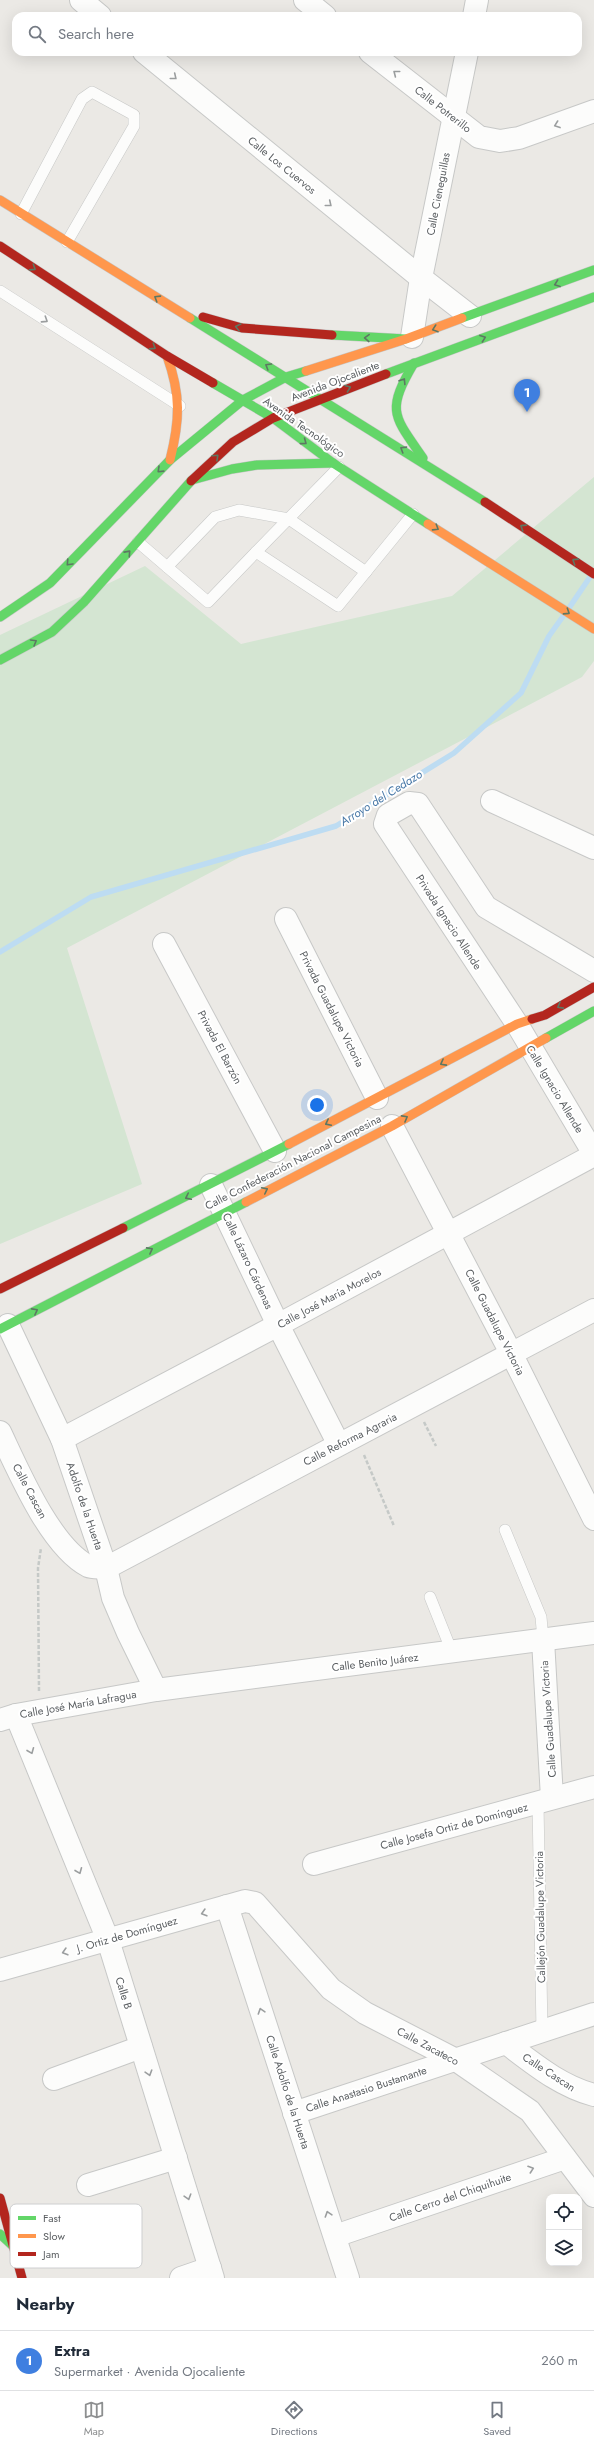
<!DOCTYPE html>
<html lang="en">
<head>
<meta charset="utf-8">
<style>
	:root { --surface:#fff; --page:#f2f2f3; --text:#1f2937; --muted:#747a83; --line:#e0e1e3; --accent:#8d8f90 }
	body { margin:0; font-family:Jost,sans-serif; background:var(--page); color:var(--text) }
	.controls { position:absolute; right:12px; bottom:12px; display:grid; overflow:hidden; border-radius:8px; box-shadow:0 4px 16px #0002 }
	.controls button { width:36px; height:36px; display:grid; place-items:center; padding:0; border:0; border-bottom:1px solid var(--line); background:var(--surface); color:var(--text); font:20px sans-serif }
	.you { position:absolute; left:317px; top:1105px; width:14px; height:14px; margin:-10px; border:3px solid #fff; border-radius:50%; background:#1a73e8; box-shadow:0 0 0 6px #1a73e833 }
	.badge { display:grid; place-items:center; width:26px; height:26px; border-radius:50%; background:var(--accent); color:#fff; font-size:13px; font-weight:700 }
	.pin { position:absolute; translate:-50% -33px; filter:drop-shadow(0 1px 2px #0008) }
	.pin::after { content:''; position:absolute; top:21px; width:14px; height:12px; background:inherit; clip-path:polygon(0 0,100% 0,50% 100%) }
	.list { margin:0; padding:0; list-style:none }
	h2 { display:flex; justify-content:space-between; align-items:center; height:52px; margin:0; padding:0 16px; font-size:17px }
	h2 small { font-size:13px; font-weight:400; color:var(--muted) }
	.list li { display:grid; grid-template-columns:26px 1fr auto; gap:12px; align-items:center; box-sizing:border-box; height:60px; padding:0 16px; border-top:1px solid var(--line) }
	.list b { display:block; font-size:15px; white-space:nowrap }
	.list p { margin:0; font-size:13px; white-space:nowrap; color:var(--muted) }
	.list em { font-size:13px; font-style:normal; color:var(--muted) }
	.icon { flex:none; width:22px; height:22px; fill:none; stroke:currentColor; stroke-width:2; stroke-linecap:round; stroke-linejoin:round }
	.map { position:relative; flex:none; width:594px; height:2278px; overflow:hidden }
	.search { position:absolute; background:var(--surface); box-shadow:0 4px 16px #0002; left:12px; right:12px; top:12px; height:44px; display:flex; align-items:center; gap:10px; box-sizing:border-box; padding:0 14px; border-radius:12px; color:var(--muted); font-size:15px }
	.sheet { height:112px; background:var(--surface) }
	nav { display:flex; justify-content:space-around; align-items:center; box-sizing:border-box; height:56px; border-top:1px solid var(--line); background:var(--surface); font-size:11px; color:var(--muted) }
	nav a { display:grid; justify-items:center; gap:2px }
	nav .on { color:var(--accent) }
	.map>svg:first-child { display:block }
</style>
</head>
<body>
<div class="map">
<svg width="594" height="2278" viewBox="0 0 594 2278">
	<rect width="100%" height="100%" fill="#ebe9e5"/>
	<path fill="#d4e5d2" d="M594,477V661L582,677L67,948L142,1184L0,1244V635L145,566L241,644L452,596Z"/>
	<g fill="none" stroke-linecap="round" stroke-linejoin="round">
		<g stroke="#bddcf2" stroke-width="5.5">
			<path d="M569,608L590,577"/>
			<path d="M0,952L91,897L336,826L454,753L521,693L549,636L564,615"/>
		</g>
		<defs>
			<g id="lane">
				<path d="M21,214L82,99L92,92L134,115V126L67,242"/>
				<path d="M0,291L180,406"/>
				<path d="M138,542L208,602L256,552L338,606L413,514"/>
				<path d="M256,552L339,467"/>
				<path d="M167,567L215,517L239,510L289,519L366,572"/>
				<path d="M505,1530L541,1617L543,1640"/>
				<path d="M430,1597L452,1652"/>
				<path d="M538,1803L542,2032"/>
			</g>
			<g id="street">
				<path d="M81,0L100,16"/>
				<path d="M305,0L325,16"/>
				<path d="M474,16L477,0"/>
				<path d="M144,52L421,278L470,316"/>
				<path d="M370,52L479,137L500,141L519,138L594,111"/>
				<path d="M412,337L421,278L467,52"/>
				<path d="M492,801L594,848"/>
				<path d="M286,919L377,1098"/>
				<path d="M164,944L275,1151"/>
				<path d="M594,971L486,907L418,804L409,803L388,815L385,824L517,1024L594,1154"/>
				<path d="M392,1126L512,1355L594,1519"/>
				<path d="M211,1185L278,1325L338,1443"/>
				<path d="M8,1325L62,1439L106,1568L113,1598L128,1633L156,1690"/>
				<path d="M0,1432C18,1470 50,1546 88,1566C93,1568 101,1567 106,1568L594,1310"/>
				<path d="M62,1439L278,1325L594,1155"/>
				<path d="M543,1640L552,1798"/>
				<path d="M16,1715L108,1940L213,2278"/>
				<path d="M0,1720L16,1715L156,1690L594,1633"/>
				<path d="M314,1864L594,1787"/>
				<path d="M227,1906L348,2278"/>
				<path d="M0,1970L245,1901L255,1903L331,1989L365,2013L456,2060L530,2111L594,2196"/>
				<path d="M506,2043C534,2064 560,2086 594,2095"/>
				<path d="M54,2079L141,2047"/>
				<path d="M294,2113L594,2014"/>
				<path d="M88,2185L176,2158"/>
				<path d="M335,2236L565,2158"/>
				<path d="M181,2278L210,2268"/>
			</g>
			<g id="fast">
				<path d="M190,318L485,502"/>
				<path d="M462,318L594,270"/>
				<path d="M332,335L406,339"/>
				<path d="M414,363C386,411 393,415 423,458"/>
				<path d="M386,374L594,297"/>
				<path d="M213,383L273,418L333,463L428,524"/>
				<path d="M192,480L232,469L257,465L333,463"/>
				<path d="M0,617L50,583L170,460L243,400L286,377L306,371"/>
				<path d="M0,660L52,632L84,602L191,481"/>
				<path d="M546,1038L594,1011"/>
				<path d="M123,1228L289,1144"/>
				<path d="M0,1329L246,1202"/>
				<path d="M0,2234L14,2247"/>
			</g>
			<g id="slow">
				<path d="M0,200L190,318"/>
				<path d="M167,356C181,395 180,420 170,460"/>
				<path d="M306,371L406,339L462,318"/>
				<path d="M428,524L594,629"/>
				<path d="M289,1144L517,1024L532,1019"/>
				<path d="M246,1202L392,1126L546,1038"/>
			</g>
			<g id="jam">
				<path d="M0,246L167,356L213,383"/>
				<path d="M203,317L242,328L332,335"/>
				<path d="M191,481L233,442L273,418L386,374"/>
				<path d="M485,502L594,574"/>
				<path d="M532,1019L545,1015L594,987"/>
				<path d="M0,1289L123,1228"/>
				<path d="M0,2198L22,2278"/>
			</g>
		</defs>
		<use href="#lane" stroke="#c7c8c7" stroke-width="12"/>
		<use href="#street" stroke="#c7c8c7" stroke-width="24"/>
		<use href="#fast" stroke="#c6c6c6" stroke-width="10"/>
		<use href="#slow" stroke="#c6c6c6" stroke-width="10"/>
		<use href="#jam" stroke="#c6c6c6" stroke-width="10"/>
		<g stroke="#c5c9c7" stroke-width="2.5" stroke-dasharray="4 2" stroke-linecap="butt">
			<path d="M424,1422L436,1446"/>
			<path d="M364,1455L394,1526"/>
			<path d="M39,1691L38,1568L41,1548"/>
		</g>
		<use href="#lane" stroke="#fcfcfb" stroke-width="11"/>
		<use href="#street" stroke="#fcfcfb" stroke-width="22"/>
		<use href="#fast" stroke="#63d668" stroke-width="9"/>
		<use href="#slow" stroke="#ff974d" stroke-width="9"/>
		<use href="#jam" stroke="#b3261e" stroke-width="9"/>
	</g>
	<defs><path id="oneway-chevron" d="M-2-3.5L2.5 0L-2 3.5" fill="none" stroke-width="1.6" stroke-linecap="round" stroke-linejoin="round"/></defs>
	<g stroke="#9b9e9f">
		<use href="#oneway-chevron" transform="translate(396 73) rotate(-142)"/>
		<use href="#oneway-chevron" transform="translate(174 77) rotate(39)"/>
		<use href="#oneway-chevron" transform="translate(557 125) rotate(160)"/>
		<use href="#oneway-chevron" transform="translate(329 204) rotate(39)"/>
		<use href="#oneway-chevron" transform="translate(45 320) rotate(33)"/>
		<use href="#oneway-chevron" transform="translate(31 1751) rotate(68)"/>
		<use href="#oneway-chevron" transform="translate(79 1871) rotate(68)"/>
		<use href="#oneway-chevron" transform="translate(204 1913) rotate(164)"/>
		<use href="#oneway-chevron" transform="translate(65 1952) rotate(164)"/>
		<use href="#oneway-chevron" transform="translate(261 2011) rotate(-108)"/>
		<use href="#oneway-chevron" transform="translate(149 2073) rotate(73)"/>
		<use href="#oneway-chevron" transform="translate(531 2169) rotate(-19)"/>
		<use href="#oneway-chevron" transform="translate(188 2197) rotate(73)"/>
		<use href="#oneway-chevron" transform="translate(328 2214) rotate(-108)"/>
	</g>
	<g stroke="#5d7763">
		<use href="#oneway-chevron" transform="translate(33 268) rotate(33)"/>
		<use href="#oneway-chevron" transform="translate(557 284) rotate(160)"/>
		<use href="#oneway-chevron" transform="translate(157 298) rotate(-148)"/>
		<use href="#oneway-chevron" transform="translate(238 327) rotate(-166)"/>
		<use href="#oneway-chevron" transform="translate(435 329) rotate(161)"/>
		<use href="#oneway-chevron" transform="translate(367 338) rotate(-178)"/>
		<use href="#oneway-chevron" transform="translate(483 338) rotate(-20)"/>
		<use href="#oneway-chevron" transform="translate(153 347) rotate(33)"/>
		<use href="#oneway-chevron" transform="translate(268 366) rotate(-149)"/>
		<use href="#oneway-chevron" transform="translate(403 381) rotate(-58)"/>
		<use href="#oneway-chevron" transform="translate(348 388) rotate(-21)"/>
		<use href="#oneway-chevron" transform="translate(304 442) rotate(37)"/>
		<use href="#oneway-chevron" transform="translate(403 449) rotate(-148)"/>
		<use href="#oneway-chevron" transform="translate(216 457) rotate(-43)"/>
		<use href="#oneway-chevron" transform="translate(160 470) rotate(136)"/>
		<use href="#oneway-chevron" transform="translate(523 527) rotate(-147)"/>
		<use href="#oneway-chevron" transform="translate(436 528) rotate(32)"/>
		<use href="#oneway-chevron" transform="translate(128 553) rotate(-48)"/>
		<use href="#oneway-chevron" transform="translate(575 561) rotate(-147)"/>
		<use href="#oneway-chevron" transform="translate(69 563) rotate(133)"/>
		<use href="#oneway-chevron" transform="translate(567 612) rotate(33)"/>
		<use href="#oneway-chevron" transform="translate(34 642) rotate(-30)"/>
		<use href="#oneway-chevron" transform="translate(560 1006) rotate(151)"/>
		<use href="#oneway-chevron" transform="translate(443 1063) rotate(152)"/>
		<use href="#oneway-chevron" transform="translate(405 1118) rotate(-29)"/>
		<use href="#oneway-chevron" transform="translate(328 1123) rotate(153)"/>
		<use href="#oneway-chevron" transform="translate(265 1190) rotate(-27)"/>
		<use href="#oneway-chevron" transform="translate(188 1197) rotate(154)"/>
		<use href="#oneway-chevron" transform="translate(150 1250) rotate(-28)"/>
		<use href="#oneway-chevron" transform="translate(35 1311) rotate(-28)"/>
	</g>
	<g text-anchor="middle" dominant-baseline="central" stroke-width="4" stroke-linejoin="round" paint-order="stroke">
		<g font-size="11" fill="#5b5f62" stroke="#fff">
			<text transform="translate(443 109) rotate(38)">Calle Potrerillo</text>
			<text transform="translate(282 165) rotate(39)">Calle Los Cuervos</text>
			<text transform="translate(438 194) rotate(-79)">Calle Cieneguillas</text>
			<text transform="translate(335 381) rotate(-21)">Avenida Ojocaliente</text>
			<text transform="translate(304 427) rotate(35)">Avenida Tecnológico</text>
			<text transform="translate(449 922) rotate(57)">Privada Ignacio Allende</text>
			<text transform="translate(332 1009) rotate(63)">Privada Guadalupe Victoria</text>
			<text transform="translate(220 1047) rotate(62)">Privada El Barzón</text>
			<text transform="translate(555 1089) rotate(59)">Calle Ignacio Allende</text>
			<text transform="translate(293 1162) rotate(-27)">Calle Confederación Nacional Campesina</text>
			<text transform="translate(248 1261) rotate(65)">Calle Lázaro Cárdenas</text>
			<text transform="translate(329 1298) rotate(-28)">Calle José María Morelos</text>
			<text transform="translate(495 1322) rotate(63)">Calle Guadalupe Victoria</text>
			<text transform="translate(350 1439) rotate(-27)">Calle Reforma Agraria</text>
			<text transform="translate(30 1491) rotate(62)">Calle Cascan</text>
			<text transform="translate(85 1506) rotate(71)">Adolfo de la Huerta</text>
			<text transform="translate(375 1662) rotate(-7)">Calle Benito Juárez</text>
			<text transform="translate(78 1704) rotate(-10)">Calle José María Lafragua</text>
			<text transform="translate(548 1719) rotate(-94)">Calle Guadalupe Victoria</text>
			<text transform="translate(454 1826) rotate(-15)">Calle Josefa Ortiz de Domínguez</text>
			<text transform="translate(540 1917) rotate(-91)">Callejón Guadalupe Victoria</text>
			<text transform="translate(127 1934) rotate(-16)">J. Ortiz de Domínguez</text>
			<text transform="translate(124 1993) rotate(73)">Calle B</text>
			<text transform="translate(428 2046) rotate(28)">Calle Zacateco</text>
			<text transform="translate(549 2072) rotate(33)">Calle Cascan</text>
			<text transform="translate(366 2089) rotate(-18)">Calle Anastasio Bustamante</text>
			<text transform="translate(288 2092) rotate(72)">Calle Adolfo de la Huerta</text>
			<text transform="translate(450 2197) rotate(-19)">Calle Cerro del Chiquihuite</text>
		</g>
		<g font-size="12" font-style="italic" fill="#4878a7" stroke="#fff">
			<text transform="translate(381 798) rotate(-32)">Arroyo del Cedazo</text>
		</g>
	</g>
	<rect x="10" y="2204" width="132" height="64" rx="6" fill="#fff" stroke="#cecfd0" stroke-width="1"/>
	<rect x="18" y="2216" width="18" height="4" fill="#63d668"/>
	<rect x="18" y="2234" width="18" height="4" fill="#ff974d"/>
	<rect x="18" y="2252" width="18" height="4" fill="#b3261e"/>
	<g font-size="11" fill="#5b5f62">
		<text x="43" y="2222">Fast</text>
		<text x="43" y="2240">Slow</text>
		<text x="43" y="2258">Jam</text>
	</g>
</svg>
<div class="controls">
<button><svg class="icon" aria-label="locate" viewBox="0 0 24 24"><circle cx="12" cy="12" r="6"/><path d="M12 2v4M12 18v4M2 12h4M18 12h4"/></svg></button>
<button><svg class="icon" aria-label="layers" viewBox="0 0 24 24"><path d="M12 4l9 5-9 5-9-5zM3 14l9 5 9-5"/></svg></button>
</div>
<div class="you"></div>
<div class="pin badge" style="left:527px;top:412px;background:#3f7fe0">1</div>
<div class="search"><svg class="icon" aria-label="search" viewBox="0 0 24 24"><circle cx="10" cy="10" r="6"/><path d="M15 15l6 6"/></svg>Search here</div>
</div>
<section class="sheet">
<h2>Nearby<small></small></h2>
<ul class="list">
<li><span class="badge" style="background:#3f7fe0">1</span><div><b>Extra</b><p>Supermarket · Avenida Ojocaliente</p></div><em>260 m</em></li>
</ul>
</section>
<nav>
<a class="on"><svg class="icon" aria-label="map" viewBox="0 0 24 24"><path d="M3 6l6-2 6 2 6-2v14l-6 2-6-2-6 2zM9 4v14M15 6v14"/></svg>Map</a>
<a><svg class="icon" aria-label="directions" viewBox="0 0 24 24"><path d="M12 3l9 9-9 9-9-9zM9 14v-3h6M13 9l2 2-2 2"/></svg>Directions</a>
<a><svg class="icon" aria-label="saved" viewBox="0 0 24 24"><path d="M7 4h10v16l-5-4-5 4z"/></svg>Saved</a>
</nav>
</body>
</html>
